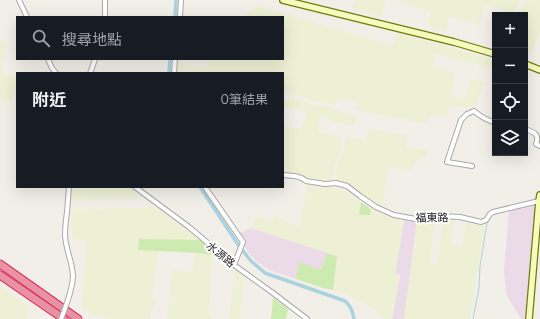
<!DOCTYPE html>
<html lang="zh-TW">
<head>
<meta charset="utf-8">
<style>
	:root { --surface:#171b24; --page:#242831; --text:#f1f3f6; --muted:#9ea1a6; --line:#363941 }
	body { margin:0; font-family:Commissioner,"Noto Sans TC",sans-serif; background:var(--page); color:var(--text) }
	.controls { position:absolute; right:12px; top:12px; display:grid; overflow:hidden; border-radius:0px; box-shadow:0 4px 16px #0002 }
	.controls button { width:36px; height:36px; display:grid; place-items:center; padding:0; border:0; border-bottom:1px solid var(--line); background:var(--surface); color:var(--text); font:20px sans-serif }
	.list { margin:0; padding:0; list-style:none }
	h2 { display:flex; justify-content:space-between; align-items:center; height:52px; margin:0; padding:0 16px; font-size:17px }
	h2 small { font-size:13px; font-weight:400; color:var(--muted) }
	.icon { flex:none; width:22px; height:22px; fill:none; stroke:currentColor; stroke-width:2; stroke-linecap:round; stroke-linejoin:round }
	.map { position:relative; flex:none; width:540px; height:319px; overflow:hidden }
	.search { position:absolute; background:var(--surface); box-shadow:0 4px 16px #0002; left:16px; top:16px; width:268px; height:44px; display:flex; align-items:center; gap:10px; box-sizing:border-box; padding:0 14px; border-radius:0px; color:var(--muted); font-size:15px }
	.panel { position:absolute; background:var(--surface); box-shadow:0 4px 16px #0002; left:16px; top:72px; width:268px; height:116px; border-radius:0px }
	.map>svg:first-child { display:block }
</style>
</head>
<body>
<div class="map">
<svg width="540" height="319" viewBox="0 0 540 319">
	<rect width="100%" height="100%" fill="#f2efe9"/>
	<g fill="#ebdbe8">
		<path d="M536,204L528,319H521L507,296L504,271L509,211Z"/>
		<path d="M404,220L417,221L404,319H392L400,275L395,274Z"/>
		<path d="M251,228L327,253L321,270L299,263L296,279L269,270L255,260L248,252L242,241L240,233Z"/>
	</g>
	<g fill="#eef0d5">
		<path d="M355,0H386L382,17L352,8Z"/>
		<path d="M396,0H520L513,13L486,4L479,25L449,16L446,32L428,27L431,12Z"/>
		<path d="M526,0H540V33L531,55L525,52V15H520Z"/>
		<path d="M259,6L393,46L397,33L494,60L492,68L436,54L433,67L455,73L451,96L465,98L471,79L484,82L475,109L450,106L446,118L431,114L428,124L356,110L358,102L339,98L335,106L294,95L283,93V73H193L189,71L188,66L207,69L210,59H283V17H243L252,9Z"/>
		<path d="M0,41L7,42L1,73L17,77V84L11,103L0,101Z"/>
		<path d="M177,62L184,63L187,73H176Z"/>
		<path d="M283,97L330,108L356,116L355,127L320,118L318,132L341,137V152L334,167V182L308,180L285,174L286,168H283V126L301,129L306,113L298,110L283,108Z"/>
		<path d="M369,129L408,136L406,147L428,150L426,158H419L411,170L389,167L382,209L337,181L336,168L344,150L345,137L365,141Z"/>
		<path d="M306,185L334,187L341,188L361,202L359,215H370L371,209L393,218L404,220L395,274H400L392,319H385L365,302L357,301L350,296L339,291L333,290L337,256L251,228L256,217L272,221L276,217L299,227L307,187Z"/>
		<path d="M83,187H129L139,196L136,198L72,200V188H83Z"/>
		<path d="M152,206L203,240L138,250L158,251L152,298L156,300L154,308L151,310L150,319H108L105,316L93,315L82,309L86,239H73L71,223V209L138,208Z"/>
		<path d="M443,220H454L451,245L462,247L466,222L477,225L485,224L470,319H404L417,221H435L430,263L437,264Z"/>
		<path d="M195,253L212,255L209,315L212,316V319H167L172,270L192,272Z"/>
		<path d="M235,269L244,277L240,319H229Z"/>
		<path d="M0,286L29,307L27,319H0Z"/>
	</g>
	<g fill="#cdebb0">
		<path d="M361,202L371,209L370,215H359Z"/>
		<path d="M139,239L203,240L224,257C196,251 166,252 138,250Z"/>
		<path d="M327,253L337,256L333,290L323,288L296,279L299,262L321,270Z"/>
		<path d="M273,298L288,309L286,319H271Z"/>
	</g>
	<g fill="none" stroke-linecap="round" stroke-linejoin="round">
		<path stroke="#aad3df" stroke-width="1" d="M473,319L479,288L480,266L487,223"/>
		<g stroke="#aad3df" stroke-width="3.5">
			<path d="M175,17L176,0"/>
			<path d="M169,73L170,59"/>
			<path d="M200,187L239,246L251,261L265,273L345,301C351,306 353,311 354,319"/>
		</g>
		<defs>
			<g id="street">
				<path d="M19,0L27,17"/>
				<path d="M105,0V17"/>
				<path d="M180,17L181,0"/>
				<path d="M48,59L52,68L56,73"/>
				<path d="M90,73L92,68L95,59"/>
				<path d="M174,73L175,59"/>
				<path d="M525,129C534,132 540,134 536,144L540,146"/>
				<path d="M472,166L447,162L461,120L467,114L474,111C480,116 487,121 495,122"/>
				<path d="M283,175C291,176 300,175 306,181L325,184L336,183L347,186L360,196L376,207L394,215L416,219H424L440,216L460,217L481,222L486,220L490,214L493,212L539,201"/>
				<path d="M135,187L189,227L234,265L273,293L307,319"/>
				<path d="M205,187L243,242L234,265"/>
				<path d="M67,212L69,187"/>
			</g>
			<g id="secondary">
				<path d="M283,0L454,42L495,54"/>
				<path d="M525,64L540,70"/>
				<path d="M529,319L539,201L540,195"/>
			</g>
			<g id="highway">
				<path d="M0,264L78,319"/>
				<path d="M0,275L64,319"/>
			</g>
		</defs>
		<use href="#street" stroke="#a9a9a9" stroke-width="6"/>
		<use href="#secondary" stroke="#707d05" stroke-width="8"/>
		<use href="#highway" stroke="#dc2a67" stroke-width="9"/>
		<use href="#street" stroke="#fff" stroke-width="4"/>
		<use href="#secondary" stroke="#f7fabf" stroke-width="5.5"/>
		<use href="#highway" stroke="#e892a2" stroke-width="7"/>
		<defs>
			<path id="street-bridge" d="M61,319C66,306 72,292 73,277C73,262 65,249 65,234C65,227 66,219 67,212"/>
		</defs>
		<use href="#street-bridge" stroke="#a9a9a9" stroke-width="6" stroke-linecap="butt"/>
		<use href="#street-bridge" stroke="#fff" stroke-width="4"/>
	</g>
	<g text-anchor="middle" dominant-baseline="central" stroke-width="4" stroke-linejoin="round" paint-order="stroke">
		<g font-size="11" fill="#222" stroke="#fff">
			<text transform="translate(432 217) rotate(-1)">福東路</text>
			<text transform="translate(221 254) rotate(39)">水源路</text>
		</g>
	</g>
</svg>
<div class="controls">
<button>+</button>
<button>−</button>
<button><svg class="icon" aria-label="locate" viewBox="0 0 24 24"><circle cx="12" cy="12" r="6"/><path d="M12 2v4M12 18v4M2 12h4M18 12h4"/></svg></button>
<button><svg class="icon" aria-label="layers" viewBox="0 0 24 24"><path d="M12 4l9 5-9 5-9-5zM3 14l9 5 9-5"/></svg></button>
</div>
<div class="search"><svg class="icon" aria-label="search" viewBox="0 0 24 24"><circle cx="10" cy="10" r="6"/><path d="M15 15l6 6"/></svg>搜尋地點</div>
<section class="panel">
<h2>附近<small>0筆結果</small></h2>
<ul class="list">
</ul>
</section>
</div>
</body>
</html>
